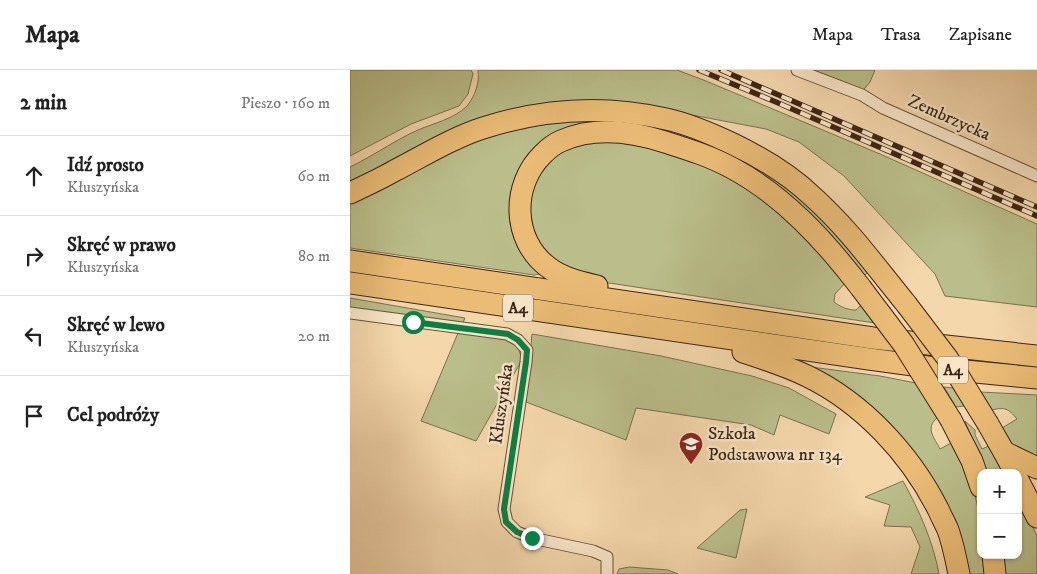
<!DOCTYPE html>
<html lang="pl">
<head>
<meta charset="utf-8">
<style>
	:root { --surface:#fff; --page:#f2f2f2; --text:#222; --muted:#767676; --line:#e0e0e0 }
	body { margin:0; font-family:"IM FELL DW Pica",serif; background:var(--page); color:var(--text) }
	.controls { position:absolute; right:15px; bottom:15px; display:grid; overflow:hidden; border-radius:10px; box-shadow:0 1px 4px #0004 }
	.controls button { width:45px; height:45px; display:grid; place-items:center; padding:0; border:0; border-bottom:1px solid var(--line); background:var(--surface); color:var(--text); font:25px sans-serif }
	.stop { position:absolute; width:15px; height:15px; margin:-11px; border:4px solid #0b8043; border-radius:50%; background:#fff }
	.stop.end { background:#0b8043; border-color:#fff; box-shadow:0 1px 5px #0008 }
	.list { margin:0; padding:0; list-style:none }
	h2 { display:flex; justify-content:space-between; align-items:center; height:65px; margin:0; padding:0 20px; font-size:21px }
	h2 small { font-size:16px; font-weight:400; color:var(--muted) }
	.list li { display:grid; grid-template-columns:32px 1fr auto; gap:15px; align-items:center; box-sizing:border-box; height:80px; padding:0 20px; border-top:1px solid var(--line) }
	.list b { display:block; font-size:19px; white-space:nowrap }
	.list p { margin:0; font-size:16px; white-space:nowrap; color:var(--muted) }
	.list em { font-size:16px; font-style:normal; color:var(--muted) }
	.icon { flex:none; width:28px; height:28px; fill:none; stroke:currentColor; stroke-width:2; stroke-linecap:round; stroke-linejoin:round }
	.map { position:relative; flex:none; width:687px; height:504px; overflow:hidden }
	header { display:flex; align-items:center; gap:30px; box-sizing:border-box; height:70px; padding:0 25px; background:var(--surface); border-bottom:1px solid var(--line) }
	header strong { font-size:24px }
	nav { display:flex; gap:28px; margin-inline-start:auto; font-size:18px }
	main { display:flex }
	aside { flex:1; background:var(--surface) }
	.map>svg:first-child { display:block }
</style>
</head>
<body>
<header>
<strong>Mapa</strong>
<nav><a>Mapa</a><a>Trasa</a><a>Zapisane</a></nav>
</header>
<main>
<aside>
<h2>2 min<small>Pieszo · 160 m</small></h2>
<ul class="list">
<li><svg class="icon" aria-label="ahead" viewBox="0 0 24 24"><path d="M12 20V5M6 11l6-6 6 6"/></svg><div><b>Idź prosto</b><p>Kłuszyńska</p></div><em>60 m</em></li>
<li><svg class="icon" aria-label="right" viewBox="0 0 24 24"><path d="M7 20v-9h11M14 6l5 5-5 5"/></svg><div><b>Skręć w prawo</b><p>Kłuszyńska</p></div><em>80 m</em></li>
<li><svg class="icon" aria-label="left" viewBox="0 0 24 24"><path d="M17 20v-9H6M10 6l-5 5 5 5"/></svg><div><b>Skręć w lewo</b><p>Kłuszyńska</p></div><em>20 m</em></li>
<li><svg class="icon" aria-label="arrive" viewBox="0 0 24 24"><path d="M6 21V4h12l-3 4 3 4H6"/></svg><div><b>Cel podróży</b></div></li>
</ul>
</aside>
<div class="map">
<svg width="687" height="504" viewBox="0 0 687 504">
	<rect width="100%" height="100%" fill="#f4d7ab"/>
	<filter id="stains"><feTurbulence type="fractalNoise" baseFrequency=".004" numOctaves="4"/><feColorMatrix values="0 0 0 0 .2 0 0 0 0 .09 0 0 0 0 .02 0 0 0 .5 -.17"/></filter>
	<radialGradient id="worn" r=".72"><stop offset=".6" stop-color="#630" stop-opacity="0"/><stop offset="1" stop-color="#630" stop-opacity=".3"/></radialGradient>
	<g fill="#babe8a" stroke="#7b714f">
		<path d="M0,0H121L123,4L118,24L109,36L61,54L0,86Z"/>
		<path d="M128,0H327L356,11L530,84L687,154V237L595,226L585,204L494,106L449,72L416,59L289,35L212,33L0,114V97C23,86 45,70 68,60C84,53 104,49 117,36C125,26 130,12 128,0Z"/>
		<path d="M457,0H525L520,12L510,24Z"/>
		<path d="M224,48L305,54L376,77L450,125L520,201L512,207L478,168L314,64L183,80L176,189L190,204L184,205L0,178V131L97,82L137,66Z"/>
		<path d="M241,70L276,72L321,83L373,104L411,127L432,144L496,212L485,224L484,232C491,237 497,240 506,240L511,235L525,253L239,210L191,181L177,141L188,102L210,80Z"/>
		<path d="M0,228L115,248L112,255L0,240Z"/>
		<path d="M108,263L155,269L167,274L172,290L126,371L71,351Z"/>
		<path d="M182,264L311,286L402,306L439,318L486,344L479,364L430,345L424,365L401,355L286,338L276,370L176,332Z"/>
		<path d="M461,297L530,306L566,313L587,348C575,358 584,367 590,379L603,372L625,425L630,447L631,485H636L637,504H619L604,452Z"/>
		<path d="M594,317L603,318L614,336L606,337Z"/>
		<path d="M631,322L687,325V390L662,375L654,367L657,365L652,358L667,349C658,338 655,337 642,340Z"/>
		<path d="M615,351L625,360V365L632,379L641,375L656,403H634Z"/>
		<path d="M553,411C569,440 583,471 589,504H561L570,477L561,457L534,456L540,435L515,427Z"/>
		<path d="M668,426L687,466V504H652L651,485H668Z"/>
		<path d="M397,439L386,488L347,478L390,440Z"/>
		<path d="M279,497L318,500L328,504H267L269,499Z"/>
	</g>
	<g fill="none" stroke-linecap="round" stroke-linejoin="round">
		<defs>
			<g id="minor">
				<path d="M447,0L512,25L533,38L687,106"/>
				<path d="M0,243L157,264L168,270L177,280L176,292L154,439L157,452L167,462L182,468L243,481L257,487V504"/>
			</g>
			<g id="motorway">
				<path d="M0,123C15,116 30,109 44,101C73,86 102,68 133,58C192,39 255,35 316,49C339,54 362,64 383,74C412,88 439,104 462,126C498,158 526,197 557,235"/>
				<path d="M0,191L523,268L687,286"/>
				<path d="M0,213L519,289L585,298L687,308"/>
				<path d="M247,216C230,212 212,208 198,197C162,170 161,115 193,84C198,79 204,74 211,71C244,56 281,61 315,72C337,79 360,86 382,98C434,126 475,171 511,218"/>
				<path d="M393,282C415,289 436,296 457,306C513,333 560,384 588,439C591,446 595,453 598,460C603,474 606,489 609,504"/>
				<path d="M601,350L622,391L631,417"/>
				<path d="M638,354L654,382L665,403"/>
				<path d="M654,382L687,398"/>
				<path d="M668,410L687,447"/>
				<path d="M643,485L645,504"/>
			</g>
		</defs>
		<use href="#minor" stroke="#6a513a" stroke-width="13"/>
		<use href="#motorway" stroke="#3c2414" stroke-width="23"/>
		<use href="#minor" stroke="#f8e5c8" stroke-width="11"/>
		<use href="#motorway" stroke="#eabc76" stroke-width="21"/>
		<defs>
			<g id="rail">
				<path d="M349,0L426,32L687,146"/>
				<path d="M371,0L687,137"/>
			</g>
		</defs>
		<use href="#rail" stroke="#3c2414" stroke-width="5.5"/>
		<use href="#rail" stroke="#f8e5c8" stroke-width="4" stroke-dasharray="11" stroke-linecap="butt"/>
		<defs>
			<g id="motorway-bridge">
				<path d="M511,218L554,275L601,350"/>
				<path d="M557,235L598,289L638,354"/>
			</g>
		</defs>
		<use href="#motorway-bridge" stroke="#3c2414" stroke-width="23" stroke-linecap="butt"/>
		<use href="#motorway-bridge" stroke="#eabc76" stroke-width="21"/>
	</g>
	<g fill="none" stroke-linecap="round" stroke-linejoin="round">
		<path stroke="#0b8043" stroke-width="6" d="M63,252L158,264L168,270L177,280L176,292L154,439L156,452L167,462L182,468"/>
	</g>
	<defs>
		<symbol id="school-pin" viewBox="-11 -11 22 30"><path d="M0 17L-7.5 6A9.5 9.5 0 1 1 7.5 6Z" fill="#8f2418" stroke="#f8e5c8"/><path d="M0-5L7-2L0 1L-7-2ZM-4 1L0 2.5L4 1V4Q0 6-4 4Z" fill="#fff"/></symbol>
	</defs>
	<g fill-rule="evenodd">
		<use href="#school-pin" x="327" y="360" width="28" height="38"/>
	</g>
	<g text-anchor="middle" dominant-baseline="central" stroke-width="5" stroke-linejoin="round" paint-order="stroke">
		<g fill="#f8e5c8" stroke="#745e4a" stroke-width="1">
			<rect x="153" y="224.5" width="30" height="27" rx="4"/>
			<rect x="588" y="286.5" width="30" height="27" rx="4"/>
		</g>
		<g font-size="16" font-weight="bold" fill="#3c2414">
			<text x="168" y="238">A4</text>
			<text x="603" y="300">A4</text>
		</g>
		<g font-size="18" fill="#3c2414" stroke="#f8e5c8">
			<text transform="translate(599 48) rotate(24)">Zembrzycka</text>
			<text transform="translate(152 334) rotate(-82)">Kłuszyńska</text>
		</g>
		<g font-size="18" fill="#3c2414" stroke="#f8e5c8" text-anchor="start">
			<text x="358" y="364">Szkoła<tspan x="358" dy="21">Podstawowa nr 134</tspan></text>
		</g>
	</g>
	<rect width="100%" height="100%" filter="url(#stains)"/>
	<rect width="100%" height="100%" fill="url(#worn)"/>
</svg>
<div class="controls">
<button>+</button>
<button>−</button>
</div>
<div class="stop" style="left:63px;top:252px"></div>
<div class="stop end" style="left:182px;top:468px"></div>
</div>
</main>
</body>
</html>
